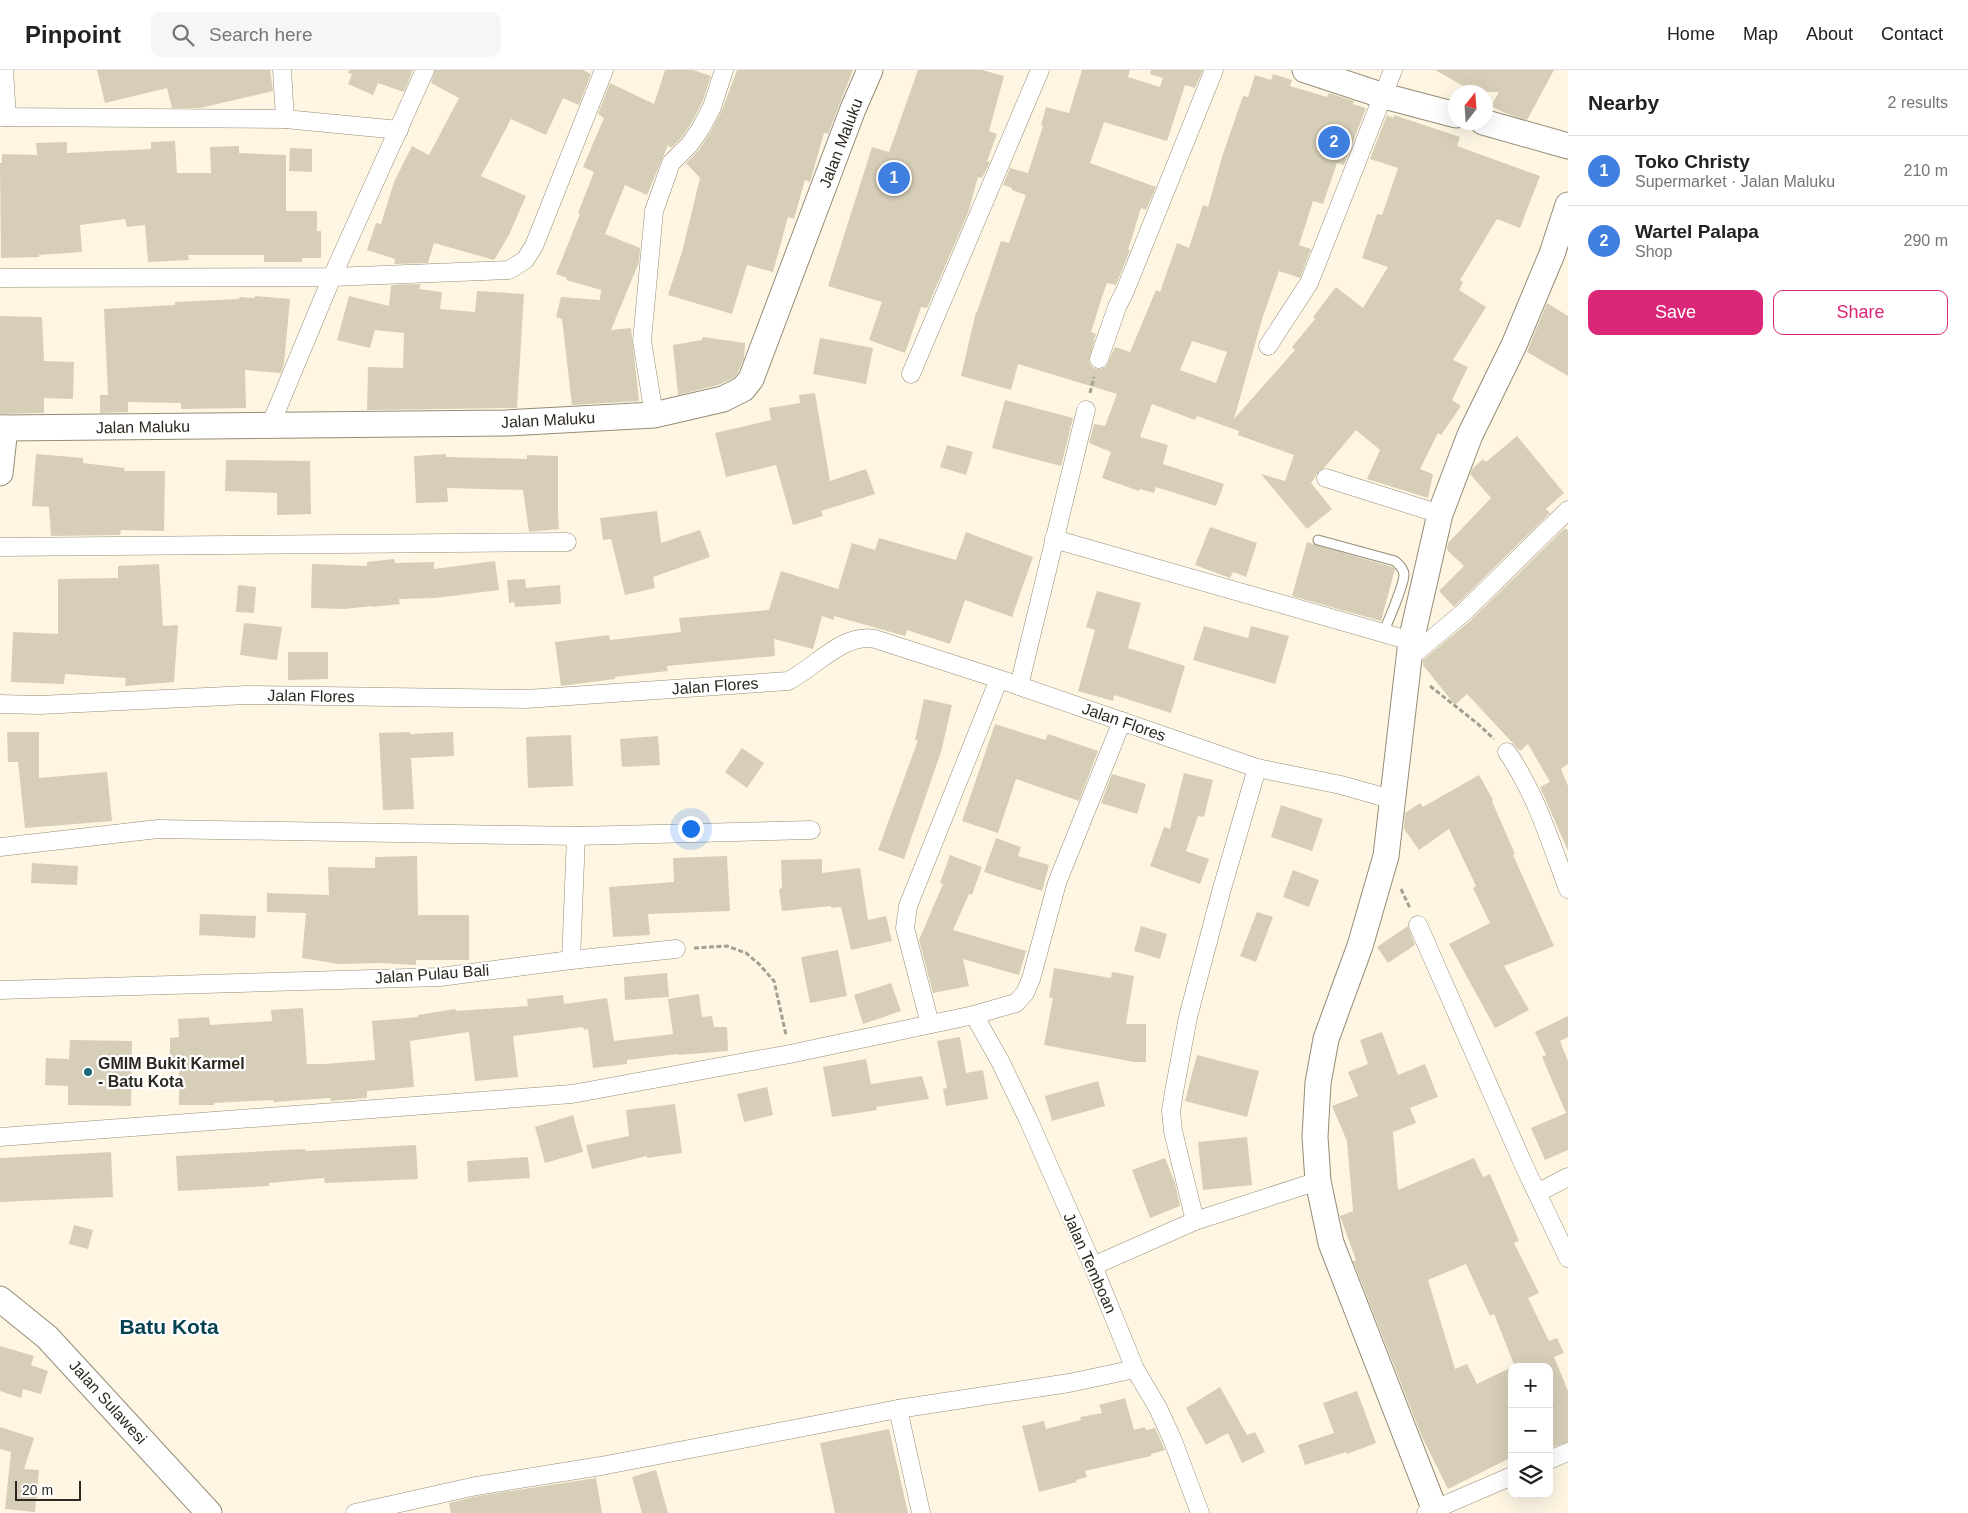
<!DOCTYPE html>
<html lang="en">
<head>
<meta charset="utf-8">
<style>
	:root { --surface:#fff; --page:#f6f6f6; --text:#222; --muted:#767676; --line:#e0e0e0; --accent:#db2777 }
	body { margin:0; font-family:Arial,sans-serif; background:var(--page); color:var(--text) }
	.controls { position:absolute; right:15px; bottom:15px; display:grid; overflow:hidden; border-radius:10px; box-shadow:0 5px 20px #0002 }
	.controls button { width:45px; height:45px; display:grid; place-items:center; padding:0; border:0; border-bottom:1px solid var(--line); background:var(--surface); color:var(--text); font:25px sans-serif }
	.compass { position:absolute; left:1448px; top:15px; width:45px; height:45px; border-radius:50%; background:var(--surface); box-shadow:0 5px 20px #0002; rotate:17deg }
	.scale { position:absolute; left:15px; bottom:12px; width:66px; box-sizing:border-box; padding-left:5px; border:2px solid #2d2921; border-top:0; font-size:14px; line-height:18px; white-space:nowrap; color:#2d2921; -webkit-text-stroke:4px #fff; paint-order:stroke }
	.you { position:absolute; left:690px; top:758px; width:18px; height:18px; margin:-12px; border:4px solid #fff; border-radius:50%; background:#1a73e8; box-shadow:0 0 0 8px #1a73e833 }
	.badge { display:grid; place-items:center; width:32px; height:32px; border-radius:50%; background:var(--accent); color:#fff; font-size:16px; font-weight:700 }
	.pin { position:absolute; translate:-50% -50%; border:2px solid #fff; box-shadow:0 1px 5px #0006 }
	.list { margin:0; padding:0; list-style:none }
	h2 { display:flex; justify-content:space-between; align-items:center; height:65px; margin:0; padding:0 20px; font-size:21px }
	h2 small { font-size:16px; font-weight:400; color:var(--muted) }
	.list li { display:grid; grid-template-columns:32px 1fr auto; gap:15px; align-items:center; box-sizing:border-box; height:70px; padding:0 20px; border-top:1px solid var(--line) }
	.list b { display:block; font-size:19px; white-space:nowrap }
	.list p { margin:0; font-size:16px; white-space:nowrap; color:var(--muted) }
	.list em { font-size:16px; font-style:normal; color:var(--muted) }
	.actions { display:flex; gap:10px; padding:15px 20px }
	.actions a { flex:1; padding:11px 0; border:1px solid var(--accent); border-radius:10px; text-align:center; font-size:18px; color:var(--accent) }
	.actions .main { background:var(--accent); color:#fff }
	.icon { flex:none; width:28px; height:28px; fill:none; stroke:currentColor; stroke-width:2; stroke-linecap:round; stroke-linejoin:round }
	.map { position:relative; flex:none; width:1568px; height:1443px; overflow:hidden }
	header { display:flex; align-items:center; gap:30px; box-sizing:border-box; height:70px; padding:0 25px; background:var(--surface); border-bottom:1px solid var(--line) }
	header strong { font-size:24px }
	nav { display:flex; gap:28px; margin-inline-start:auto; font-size:18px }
	.search { width:350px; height:45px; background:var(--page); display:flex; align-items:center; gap:12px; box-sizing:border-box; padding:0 18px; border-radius:10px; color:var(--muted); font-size:19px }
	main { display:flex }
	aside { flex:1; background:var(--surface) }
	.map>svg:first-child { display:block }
</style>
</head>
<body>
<header>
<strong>Pinpoint</strong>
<div class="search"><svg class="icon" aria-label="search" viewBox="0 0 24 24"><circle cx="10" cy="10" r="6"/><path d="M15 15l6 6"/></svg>Search here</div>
<nav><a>Home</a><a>Map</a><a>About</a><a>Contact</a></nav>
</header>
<main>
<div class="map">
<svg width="1568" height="1443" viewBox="0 0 1568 1443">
	<rect width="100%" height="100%" fill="#fef6e3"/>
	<g fill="#d7ceb8" fill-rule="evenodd">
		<path d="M97,0H270L273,21L200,38H172L167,18L105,33Z"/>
		<path d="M349,0H413L404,22L378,13L373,25L348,14L352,4L348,3Z"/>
		<path d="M435,0H583L591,4L579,35L563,28L546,65L511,49L481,106L526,126L509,165L494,190L434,173L428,193L394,194L395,189L367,180L376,153L381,154L394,112L412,76L429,85L459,28L431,13Z"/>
		<path d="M665,0H693L711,6L702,33L692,52L682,67L671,78L668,75L647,125L625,115L605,164L640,178L639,192L611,260L631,258L639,331L572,335L562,249L556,247L561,227L600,230L601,220L566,210L567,208L556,204L580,144L578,143L594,102L583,97L604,48L598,44L610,13L654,34Z"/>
		<path d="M737,0H853L828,64L824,63L810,112L805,110L794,149L788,147L773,202L747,195L732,244L668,225L682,182L700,108L686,93L699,80L710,63L722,40Z"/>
		<path d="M918,0H982L1004,6L989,61L997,64L987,91L990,92L982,108L978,107L968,143L927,238L921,237L905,283L869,270L882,232L828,216L872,77L889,82Z"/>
		<path d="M1082,0H1130L1128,7L1160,17L1163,8L1150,4L1151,0H1203L1195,18L1185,15L1167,71L1104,52L1090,93L1156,117L1146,140L1141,138L1128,180H1130L1116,215L1107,213L1102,227L1091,262L1096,264L1089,291L1091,296L1096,299H1101L1106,297L1115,277L1130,282L1156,220L1160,222L1177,173L1189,178L1203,135L1208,137L1222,87L1243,26L1248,27L1255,5L1271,10L1273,4L1292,10L1290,16L1327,27L1329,23L1354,31L1353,34L1366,38L1344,95L1337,93L1323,134L1313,131L1299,175L1311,179L1300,208L1279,201L1263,246L1234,349L1295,280L1292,277L1315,249L1313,247L1336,217L1363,238L1388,197L1362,188L1377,144L1382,145L1398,98L1370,89L1387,45L1393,48L1394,45L1460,67L1457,76L1540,106L1520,158L1497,149L1460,210L1463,212L1459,220L1486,237L1453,290L1468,297L1452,330L1461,336L1441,365L1438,363L1420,399L1433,404L1428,428L1367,409L1380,380L1356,360L1324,398L1319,401L1311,413L1332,439L1307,459L1261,404L1285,411L1294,385L1238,365L1239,361L1197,346L1195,350L1152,334L1140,367L1168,375L1163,394L1224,414L1216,436L1156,417L1154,423L1140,419L1139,421L1102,408L1111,382L1089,373L1094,354L1105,356L1117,324L1018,294L1011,320L961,306L976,242H977L1001,171L1009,173L1026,125L1012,120V118L1003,115L1010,98L1028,103L1043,56L1041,55L1046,37L1069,43ZM1192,271L1227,282L1216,313L1180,300Z"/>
		<path d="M1435,0H1554L1527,50L1505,43L1491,36L1499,22H1474Z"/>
		<path d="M175,71L177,103H211L210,77L239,76V83L286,85V141H317V161H321V188H302V192H264V185H188L189,190L148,192L145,155L127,157L125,149L80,155L82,182L39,185V187L1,188L0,93H2V84L37,85L36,73L67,72V83L151,79V72Z"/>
		<path d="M290,78L312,79V102L289,101Z"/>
		<path d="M421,214L419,219L442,222L440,239L475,242L477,221L524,224L517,338L367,340L368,297L403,298L404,263L375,260L370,278L337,270L349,226L389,236L391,215Z"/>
		<path d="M255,226L290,229L284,294L281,303L245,300L246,338L181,339V333L128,332V342L100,343V325H108L104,239L175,235V232L239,229L240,227L255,228Z"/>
		<path d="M1547,233L1568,246V306L1527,282Z"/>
		<path d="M0,246L42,247L44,291L74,292L73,329L44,328V343L0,344Z"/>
		<path d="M703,267L745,273L744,288L738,302L734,308L718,315L678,325L673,275L702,270Z"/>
		<path d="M820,268L873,278L866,314L813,304Z"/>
		<path d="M815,323L830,411L866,399L875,424L821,441L823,446L793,455L776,395L726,407L715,363L771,350L769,338L800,333L799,325Z"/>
		<path d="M1005,330L1073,348L1061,396L992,378Z"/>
		<path d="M1517,366L1564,423L1546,439L1550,443L1454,537L1439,521L1464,496L1447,480L1448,473L1491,428L1470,404L1473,398L1483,389L1486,392Z"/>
		<path d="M947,375L973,382L966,405L940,397Z"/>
		<path d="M36,384L83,388V393L125,398L124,401H165L164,461L121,460L120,465L51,466L49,437L32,436Z"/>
		<path d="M446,384V387L527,389V385L558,386V442L559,459L529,462L523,420L447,418L448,432L416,433L414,386Z"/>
		<path d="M226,390L310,391L311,444L277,445V423L225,421Z"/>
		<path d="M657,441L661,473L700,460L710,487L653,507L655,518L625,525L611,469L603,470L600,448Z"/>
		<path d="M1210,457L1257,473L1246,507L1233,502L1230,508L1195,495Z"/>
		<path d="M1565,458L1568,460V694L1561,699L1568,716V781L1540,717L1550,712L1528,674L1520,681L1467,624L1455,635L1423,595V590L1470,551Z"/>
		<path d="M966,462L1033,487L1012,547L965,530L950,574L907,560L905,566L834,546V550L822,546L813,579L774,569L775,586L667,596L668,601L615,607V609L561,616L555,572L609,565L610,570L681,562L679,548L769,540L781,501L838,519L852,473L875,480L879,468L956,490Z"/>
		<path d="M1307,472L1392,497L1395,499L1381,551L1292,526Z"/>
		<path d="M394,489L395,493L434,492V499L495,491L499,520L435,528L399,529L400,534L371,537L372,536L344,539L311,538L312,494L367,496V492Z"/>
		<path d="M159,494L163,556L178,555L174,612L125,616L126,608L65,604L64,614L11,612L13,562L58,564V509L118,508V496Z"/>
		<path d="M525,509L526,518L560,515L561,534L515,537L514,532L509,533L507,510Z"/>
		<path d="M238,515L256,517L254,543L236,542Z"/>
		<path d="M1097,521L1141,533L1128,578L1185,596L1171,643L1114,625L1113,631L1078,621L1095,560L1086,557Z"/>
		<path d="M244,553L282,557L277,590L240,585Z"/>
		<path d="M1204,556L1248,568L1251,556L1289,566L1275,614L1193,590Z"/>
		<path d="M288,582H328V609L288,610Z"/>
		<path d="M924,629L952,635L941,682L904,789L878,780L918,670H915Z"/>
		<path d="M995,654L1045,670L1048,664L1098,681L1079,731L1016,709L998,763L962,751Z"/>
		<path d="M7,662H39V708L107,702L112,751L25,758L18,692H8Z"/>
		<path d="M410,662V664L453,662L454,686L411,688L414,739L383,740L379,663Z"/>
		<path d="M571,665L573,716L528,718L526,667Z"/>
		<path d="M658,666L660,695L622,697L620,669Z"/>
		<path d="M742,678L764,693L747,718L725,702Z"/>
		<path d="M1184,703L1213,710L1204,747L1198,746L1186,781L1209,789L1200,814L1150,796L1164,757L1170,759Z"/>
		<path d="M1112,704L1146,714L1137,744L1101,733Z"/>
		<path d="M1479,705L1493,730L1492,731L1515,784L1513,785L1554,876L1504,896L1529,940L1495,958L1449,874L1490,853L1473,818L1476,816L1449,759L1419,780L1404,759L1405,743L1420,733L1423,737Z"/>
		<path d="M1281,735L1323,749L1312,781L1271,767Z"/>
		<path d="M996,768L1021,777L1018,786L1049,795L1042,821L984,802Z"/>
		<path d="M950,785L982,797L972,825L969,824L953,860L1026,881L1019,905L963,889L969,916L933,923L919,870L943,814L940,813Z"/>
		<path d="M417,786L418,845H469V890H416V895L379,893L339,894L302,888L306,843L267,842V823L329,825L328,797L375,798V787Z"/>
		<path d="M727,786L730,841L648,844L650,865L613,867L609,817L674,812L673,788Z"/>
		<path d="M822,789V803L860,798L868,850L886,846L892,871L851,880L841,837L831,838V836L782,841L779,819L782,818L781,790Z"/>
		<path d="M32,793L78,796L77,815L31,813Z"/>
		<path d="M1293,800L1319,810L1309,837L1283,827Z"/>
		<path d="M1257,842L1273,847L1256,892L1240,886Z"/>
		<path d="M200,844L256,846L255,868L199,865Z"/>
		<path d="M1141,856L1167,864L1160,889L1134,881Z"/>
		<path d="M1408,856L1415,875L1388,893L1377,877Z"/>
		<path d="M838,880L847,926L810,933L801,887Z"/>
		<path d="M1054,898L1111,908L1112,902L1134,906L1126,954H1146V992H1134L1044,975L1053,928H1049Z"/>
		<path d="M667,903L669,927L625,930L624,907Z"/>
		<path d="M891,913L901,941L863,954L854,925Z"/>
		<path d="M699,924L702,947L712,946L714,957H727L728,981L678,985V984L627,990V994L593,998L588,959L584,960L583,957L513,966L518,1007L475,1011L469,962L410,971L414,1017L367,1021V1028L331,1031L330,1028L274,1032L273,1030L214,1033V1035H179V988L170,989V968L179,967L178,949L209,947L210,955L272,951L271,940L303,938L307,994H324L375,990L372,951L418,947V945L455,939L456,941L528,936L527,929L563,925L564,934L607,928L614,971L673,964L668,929Z"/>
		<path d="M1568,946V967L1560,971L1568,991V1080L1545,1090L1531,1058L1566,1043L1542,987L1546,985L1535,962Z"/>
		<path d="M1382,962L1398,1005L1425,994L1438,1027L1410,1038L1416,1053L1393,1062L1398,1120L1474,1088L1483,1107L1490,1104L1519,1171L1514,1173L1539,1223L1528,1228L1549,1271L1557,1268L1564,1283L1554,1287L1568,1321V1372L1549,1378V1297H1515L1494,1244L1490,1246L1466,1194L1428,1210L1455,1299L1467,1294L1477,1314L1512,1297V1387L1448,1419L1422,1367L1353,1191L1356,1190L1340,1146L1353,1141L1347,1071L1332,1036L1358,1026L1348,1002L1368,994L1360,970Z"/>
		<path d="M960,967L966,1003L983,1000L988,1029L946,1036L943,1019L947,1018L937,971Z"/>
		<path d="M70,970L132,971L131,1036L68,1035V1016L45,1015L46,988L69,989Z"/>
		<path d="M1197,985L1259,1001L1247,1047L1185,1031Z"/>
		<path d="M866,989L871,1014L922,1006L929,1029L876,1037L877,1040L832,1047L823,997Z"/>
		<path d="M1098,1011L1105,1036L1052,1051L1045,1026Z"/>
		<path d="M767,1017L773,1045L744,1052L737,1024Z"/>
		<path d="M675,1034L682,1083L647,1088V1086L592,1099L586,1075L629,1066L626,1040Z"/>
		<path d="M573,1045L583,1082L545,1093L535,1057Z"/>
		<path d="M1247,1067L1252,1115L1203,1120L1198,1072Z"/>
		<path d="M416,1075L418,1109L325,1113L324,1108L269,1113V1116L178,1121L176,1086L305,1079L306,1081Z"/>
		<path d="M111,1082L113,1127L0,1132V1088Z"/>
		<path d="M528,1087L530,1108L468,1112L467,1091Z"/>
		<path d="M1165,1088L1175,1113L1180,1136L1150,1148L1132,1100Z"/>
		<path d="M74,1155L93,1160L88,1179L69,1174Z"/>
		<path d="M0,1276L34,1286L31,1295L48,1301L41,1324L23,1319L21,1328L0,1321Z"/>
		<path d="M1220,1317L1247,1365L1255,1362L1265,1382L1242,1393L1228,1363L1206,1375L1186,1338Z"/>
		<path d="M1357,1321L1376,1373L1347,1384L1346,1382L1305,1395L1298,1375L1334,1363L1323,1333Z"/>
		<path d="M1125,1328L1134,1360L1145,1357L1146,1360L1155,1358L1165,1380L1151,1384V1386L1085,1401L1087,1407L1076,1410L1077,1412L1039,1422L1022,1356L1044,1351L1046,1359L1081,1350L1080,1347L1102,1343L1099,1335Z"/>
		<path d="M0,1357L34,1368L24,1399L39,1400L35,1442L5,1439L11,1382L0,1379Z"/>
		<path d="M889,1359L908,1443H835L820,1373Z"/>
		<path d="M656,1400L668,1443H642L632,1407Z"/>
		<path d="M596,1408L602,1443H451L449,1433L478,1426Z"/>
	</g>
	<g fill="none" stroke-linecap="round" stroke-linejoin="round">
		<defs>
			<path id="service" d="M1318,470L1395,491C1399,495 1403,497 1404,504C1404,517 1388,550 1383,564"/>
			<g id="minor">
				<path d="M4,0L7,47"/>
				<path d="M282,0L285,49"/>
				<path d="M0,47L285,49L399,60"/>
				<path d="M0,208L332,207L509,200L525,190L534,176L604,0"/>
				<path d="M1268,276L1309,213L1393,0"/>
				<path d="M1099,289L1117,237L1125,221L1214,0"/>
				<path d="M911,304L1040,0"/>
				<path d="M654,345L642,271L654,141L671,93L690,74L701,58L712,37L724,0"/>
				<path d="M270,356L332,207L425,0"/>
				<path d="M1326,408L1440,444"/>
				<path d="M1054,469L1411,571"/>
				<path d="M0,477L567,472"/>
				<path d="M1409,588L1463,543L1568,440"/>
				<path d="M1019,616L1086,340"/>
				<path d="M0,634L40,635L247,625L526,629L788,611C816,597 842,563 875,569L999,609L1257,698L1341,715L1394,730"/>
				<path d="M1507,682C1536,724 1550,771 1568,819"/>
				<path d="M0,777L158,759L576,766L811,760"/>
				<path d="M1418,855L1525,1098L1568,1188"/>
				<path d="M571,890L576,766"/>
				<path d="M0,920L440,907L571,890L676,879"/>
				<path d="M974,945L1000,991L1028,1049L1093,1196L1135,1299L1158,1338L1173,1371L1200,1443"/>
				<path d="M930,954L905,858L908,836L999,609"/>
				<path d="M0,1067L572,1024L790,984L974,945L1016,933L1025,923L1031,909L1057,813L1122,651"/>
				<path d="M1537,1123L1568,1107"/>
				<path d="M1195,1151L1173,1061L1171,1041L1174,1022L1188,947L1221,822L1257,698"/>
				<path d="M1093,1196L1195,1151L1318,1111"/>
				<path d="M898,1339L921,1443"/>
				<path d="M1549,1390L1568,1382"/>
				<path d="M355,1443L476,1416L601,1396L898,1339L1069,1313L1135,1299"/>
				<path d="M1426,1443L1512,1406"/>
			</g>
			<g id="secondary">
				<path d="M1305,0L1384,26L1456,45"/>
				<path d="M1483,52L1568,76"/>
				<path d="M0,358H5L0,403"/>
				<path d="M5,358L506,353L654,345L723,329L743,319L751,309L853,39L870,0"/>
				<path d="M0,1229L47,1267L209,1443"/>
				<path d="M1436,1443L1331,1173L1318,1111L1315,1067L1318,1013L1326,969L1360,876L1386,786L1411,571L1440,444L1470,365L1514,275L1552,184L1568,135"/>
			</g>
		</defs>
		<use href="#service" stroke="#958c77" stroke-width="11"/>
		<use href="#minor" stroke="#958c77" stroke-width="19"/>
		<use href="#secondary" stroke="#958c77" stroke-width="27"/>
		<g stroke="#a59f90" stroke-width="3" stroke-dasharray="5 2.5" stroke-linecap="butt">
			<path d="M1090,323L1094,307"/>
			<path d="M1430,616L1478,654L1494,669"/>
			<path d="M1401,819L1410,838"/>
			<path d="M694,878L727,876L746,883L759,894L774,911L786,965"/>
		</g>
		<use href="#service" stroke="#fff" stroke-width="9"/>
		<use href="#minor" stroke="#fff" stroke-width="18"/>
		<use href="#secondary" stroke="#fff" stroke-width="25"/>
	</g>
	<circle fill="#206576" stroke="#fff" stroke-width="2" cx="88" cy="1002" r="5"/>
	<g text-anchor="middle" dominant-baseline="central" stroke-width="4.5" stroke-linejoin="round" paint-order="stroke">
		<g font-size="16" fill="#2d2921" stroke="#fff">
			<text transform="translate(841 73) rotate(-69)">Jalan Maluku</text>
			<text transform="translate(548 350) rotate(-3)">Jalan Maluku</text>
			<text transform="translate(143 357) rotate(-1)">Jalan Maluku</text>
			<text transform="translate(715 616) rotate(-4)">Jalan Flores</text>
			<text transform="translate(311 626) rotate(1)">Jalan Flores</text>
			<text transform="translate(1124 652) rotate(19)">Jalan Flores</text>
			<text transform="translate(432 904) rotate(-4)">Jalan Pulau Bali</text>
			<text transform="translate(1090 1193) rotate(66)">Jalan Temboan</text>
			<text transform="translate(108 1332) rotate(48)">Jalan Sulawesi</text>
		</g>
		<g font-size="16" font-weight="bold" fill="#2d2921" stroke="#fff" text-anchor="start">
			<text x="98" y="993">GMIM Bukit Karmel<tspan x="98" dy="18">- Batu Kota</tspan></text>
		</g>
		<g font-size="21" font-weight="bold" fill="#06424f" stroke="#fff">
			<text x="169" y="1256">Batu Kota</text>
		</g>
	</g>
</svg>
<div class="controls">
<button>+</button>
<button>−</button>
<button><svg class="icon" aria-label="layers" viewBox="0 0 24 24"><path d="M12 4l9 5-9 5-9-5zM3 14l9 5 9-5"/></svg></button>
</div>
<svg class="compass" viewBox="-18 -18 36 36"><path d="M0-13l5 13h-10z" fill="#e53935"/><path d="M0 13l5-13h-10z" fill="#767676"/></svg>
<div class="scale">20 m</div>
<div class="you"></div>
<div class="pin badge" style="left:894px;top:108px;background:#3f7fe0">1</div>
<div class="pin badge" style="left:1334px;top:72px;background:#3f7fe0">2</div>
</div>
<aside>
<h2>Nearby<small>2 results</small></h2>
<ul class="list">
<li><span class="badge" style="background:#3f7fe0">1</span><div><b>Toko Christy</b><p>Supermarket · Jalan Maluku</p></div><em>210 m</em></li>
<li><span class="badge" style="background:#3f7fe0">2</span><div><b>Wartel Palapa</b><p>Shop</p></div><em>290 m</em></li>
</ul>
<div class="actions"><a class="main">Save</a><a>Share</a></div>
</aside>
</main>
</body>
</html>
